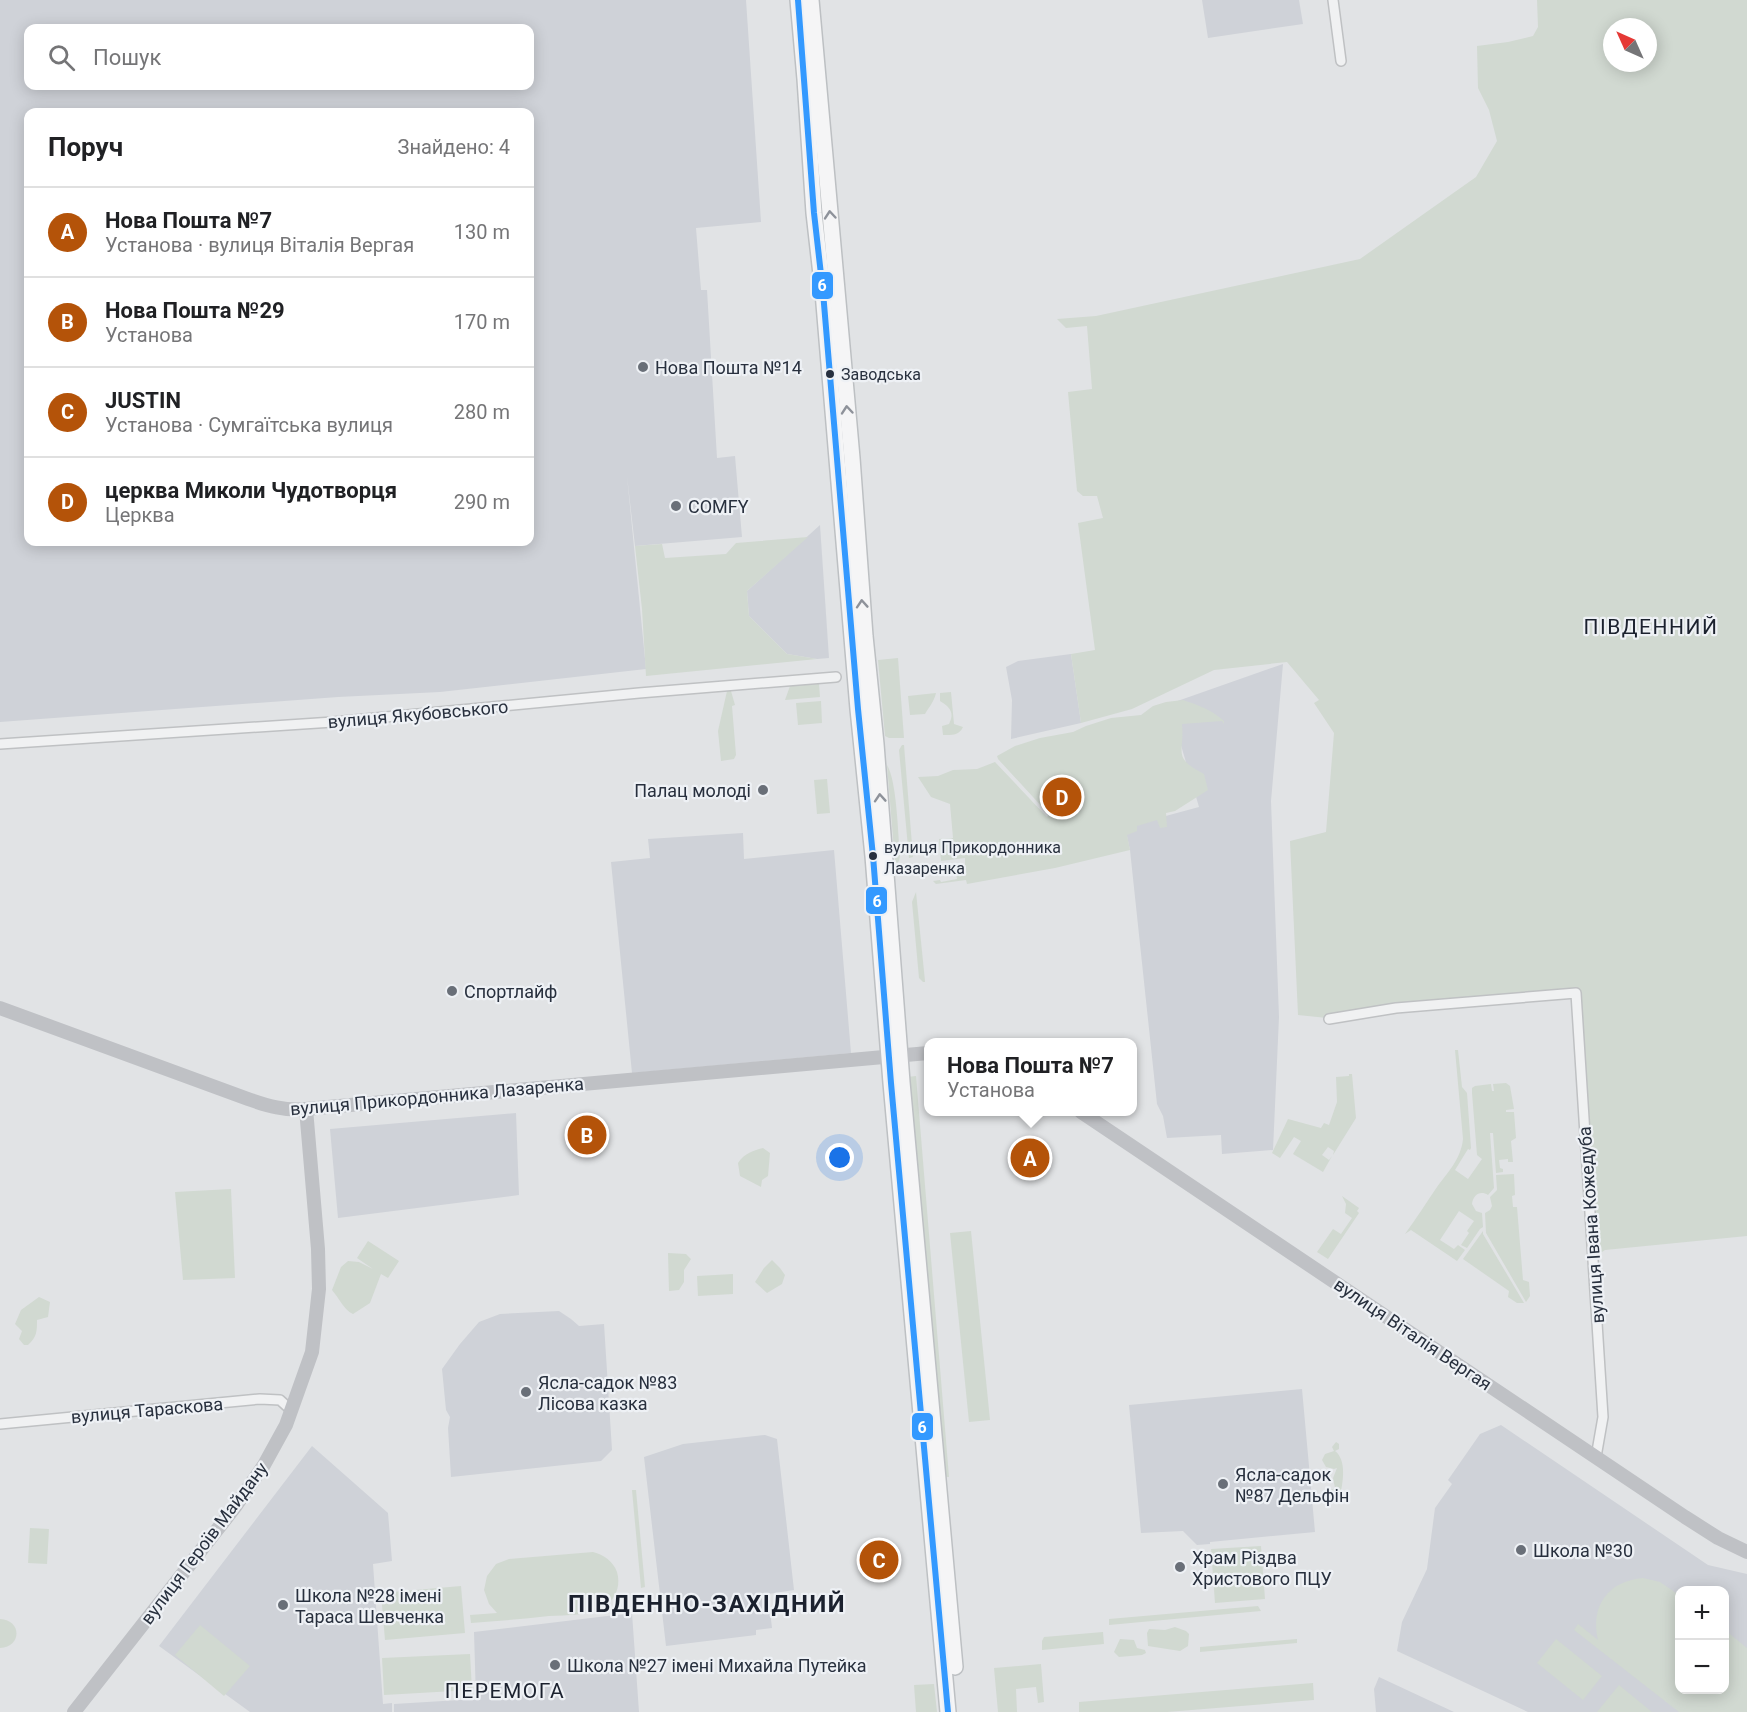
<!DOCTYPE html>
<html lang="uk">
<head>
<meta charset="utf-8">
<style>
	:root { --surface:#fff; --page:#f2f2f2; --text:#202124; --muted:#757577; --line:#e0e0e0; --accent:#b45309 }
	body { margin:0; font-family:Roboto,sans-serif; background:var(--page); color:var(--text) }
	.controls { position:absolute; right:18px; bottom:18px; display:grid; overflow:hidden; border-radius:12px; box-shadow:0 3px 15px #0003 }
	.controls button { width:54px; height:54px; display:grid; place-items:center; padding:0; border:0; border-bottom:2px solid var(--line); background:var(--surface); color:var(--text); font:30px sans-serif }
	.compass { position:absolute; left:1603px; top:18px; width:54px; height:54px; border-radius:50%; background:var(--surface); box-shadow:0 3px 15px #0003; rotate:315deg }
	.you { position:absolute; left:840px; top:1158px; width:21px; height:21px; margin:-15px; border:4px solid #fff; border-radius:50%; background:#1a73e8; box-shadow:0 0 0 9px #1a73e833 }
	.badge { display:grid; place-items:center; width:39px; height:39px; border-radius:50%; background:var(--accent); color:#fff; font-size:20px; font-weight:700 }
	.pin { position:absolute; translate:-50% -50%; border:3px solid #fff; box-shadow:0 2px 6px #0006 }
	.popup { position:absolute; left:924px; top:1038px; width:213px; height:78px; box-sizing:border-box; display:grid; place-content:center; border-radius:12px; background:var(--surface); filter:drop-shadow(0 2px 4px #0005); font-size:20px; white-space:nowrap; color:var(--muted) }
	.popup b { font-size:22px; color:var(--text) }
	.popup::after { content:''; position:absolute; left:50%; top:100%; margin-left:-12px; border:12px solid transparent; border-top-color:var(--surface) }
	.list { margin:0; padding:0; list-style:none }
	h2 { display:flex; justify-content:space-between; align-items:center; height:78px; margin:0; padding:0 24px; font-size:26px }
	h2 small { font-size:20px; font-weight:400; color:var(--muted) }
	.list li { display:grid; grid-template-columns:39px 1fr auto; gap:18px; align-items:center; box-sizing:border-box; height:90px; padding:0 24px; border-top:2px solid var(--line) }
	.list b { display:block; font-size:22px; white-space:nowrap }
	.list p { margin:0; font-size:20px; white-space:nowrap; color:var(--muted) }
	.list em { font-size:20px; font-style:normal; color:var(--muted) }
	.icon { flex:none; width:33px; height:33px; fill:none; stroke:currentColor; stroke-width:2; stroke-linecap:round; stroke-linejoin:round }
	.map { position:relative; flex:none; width:1747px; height:1712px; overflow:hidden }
	.search { position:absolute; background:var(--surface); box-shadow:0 3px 15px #0003; left:24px; top:24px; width:510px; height:66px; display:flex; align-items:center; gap:15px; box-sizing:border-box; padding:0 21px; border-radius:12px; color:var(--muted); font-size:22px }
	.panel { position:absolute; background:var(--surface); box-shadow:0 3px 15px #0003; left:24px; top:108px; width:510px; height:438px; border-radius:12px }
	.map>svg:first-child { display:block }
</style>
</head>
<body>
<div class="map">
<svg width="1747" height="1712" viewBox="0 0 1747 1712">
	<rect width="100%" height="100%" fill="#e1e3e5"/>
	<g fill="#cfd2d8" fill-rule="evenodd">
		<path d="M0,0H746L761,222L696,228L701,290H707L717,458L735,456L742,537L635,546L627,476L646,669L440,692L338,697L0,722ZM28,28H530V86H28ZM28,112H530V542H28Z"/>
		<path d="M1202,0H1299L1303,24L1208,38Z"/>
		<path d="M820,525L829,658L817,659L787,654L749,616L747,591Z"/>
		<path d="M1071,654L1081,723L1011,739L1012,700L1006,667L1018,661Z"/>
		<path d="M1283,664L1271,801L1279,1017L1273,1150L1222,1154L1221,1135L1167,1138L1163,1116L1157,1104L1130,850L1125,827L1199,807L1169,704Z"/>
		<path d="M743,833L744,859L834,850L851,1053L632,1073L611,862L650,858L648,839Z"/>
		<path d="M516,1113L519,1195L338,1218L330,1129Z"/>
		<path d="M559,1311L571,1319L579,1326L604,1324L612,1450L601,1461L451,1477L448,1428L450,1417L446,1410L442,1369L460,1344L479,1322L500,1314Z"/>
		<path d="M1302,1389L1315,1532L1210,1542V1544L1197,1545L1183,1531L1141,1533L1129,1405Z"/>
		<path d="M1501,1425L1708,1565L1747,1574V1712H1528L1397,1651L1402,1622L1427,1569L1435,1508L1452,1484L1448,1480L1480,1434ZM1680,1590H1724V1690H1680Z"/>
		<path d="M765,1435L777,1439L794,1590L768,1594L772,1628L756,1630V1635L666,1646L644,1457L683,1444Z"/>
		<path d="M312,1446L388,1513L392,1561L373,1564L383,1704L392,1703V1712H250L159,1646Z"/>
		<path d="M632,1613L639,1712H394V1704L476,1699L474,1632Z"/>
		<path d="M1379,1677L1454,1712H1376L1374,1689Z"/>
	</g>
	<g fill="#d1d9d1" fill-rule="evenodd">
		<path d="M1537,0H1747V1236L1605,1250L1593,1258L1576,993L1327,1018L1298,1015L1290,841L1326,832L1334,733L1314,703L1319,700L1287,662L1214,670L1132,709L1081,723L1071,654L1095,650L1078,523L1103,518L1097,496H1083L1077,491L1068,392L1092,389L1087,326L1066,328L1057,319L1096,316L1360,259L1476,177L1497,141L1489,110L1478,88L1477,46L1508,42L1533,36L1538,27ZM1612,27H1648V63H1612Z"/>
		<path d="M808,537L747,591L749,616L787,654L817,659L646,676L642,609L635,546L662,544L665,558L726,554L736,543Z"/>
		<path d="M898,658L904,738H889L885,736L878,660Z"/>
		<path d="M819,684L820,697L785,700L790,686Z"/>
		<path d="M727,691H731L735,705L732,706L736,755L734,759L721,761L718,731Z"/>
		<path d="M951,692L954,724L963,727C959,736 951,735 943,735L942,726L949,724C955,713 950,707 940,701V693Z"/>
		<path d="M936,693C934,702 929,707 925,714L910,715L908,696Z"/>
		<path d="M1183,700C1198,705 1212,710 1224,721V724L1222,721L1182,724C1185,753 1171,757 1204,774L1208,790L1175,811L1166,813L1167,827L1160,828L1157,820L1137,826V831L1127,835L1130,850L1055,868L967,884L966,880L936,884L933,881L940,880L941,882L957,879L955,866L965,864V858L941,861L939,839L953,838L950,804L931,797L918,777L938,776L953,770L977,769L995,762L1047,817L1053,810L1058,812L1064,805L1072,806L1076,796C1072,786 1066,779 1054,783L1050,788V792L1044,800L1047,805L1044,809L998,759L997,756L1015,746L1040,738L1073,732L1086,726L1111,718L1141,715L1153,706L1166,702Z"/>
		<path d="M821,701L822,723L798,725L796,703Z"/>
		<path d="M902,745H904L913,857L909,858L899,750Z"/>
		<path d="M887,765C897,781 898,835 900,856L899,861L897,863L895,862Z"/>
		<path d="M827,779L830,813L817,814L814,780Z"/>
		<path d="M916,892L925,981V982H923L919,978L912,902Z"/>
		<path d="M1455,1050H1458L1462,1087L1467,1093L1471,1148L1470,1150L1468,1149L1455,1170L1468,1179L1482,1159L1477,1155L1472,1093V1088L1475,1086L1491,1084L1492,1091H1494L1493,1084L1506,1083L1510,1086L1514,1109L1506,1110V1112H1514L1516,1138L1511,1141L1513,1162H1508V1159L1499,1160L1500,1168L1503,1169V1172L1496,1173L1493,1133H1490L1494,1188L1488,1195C1480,1190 1473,1195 1472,1204L1476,1211L1482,1213L1483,1227L1480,1229L1467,1248L1461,1245L1469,1233L1467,1231L1474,1221L1459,1211L1440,1240L1454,1249L1458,1245L1465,1250L1457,1261L1411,1230L1405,1234C1416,1219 1426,1203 1437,1187C1448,1172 1461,1159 1463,1139Z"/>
		<path d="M1349,1074H1352L1356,1118L1333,1155L1334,1151L1328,1147L1322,1155L1329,1160L1332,1156L1323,1172L1293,1154L1301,1141L1294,1137L1280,1158L1272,1153L1288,1119L1321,1128L1324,1123L1329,1125L1337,1102L1336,1077L1349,1076Z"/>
		<path d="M916,1076L949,1477H941L907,1077Z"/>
		<path d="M763,1148L770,1153L768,1176L762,1180L761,1187L740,1176L738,1163C745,1153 752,1151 763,1148Z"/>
		<path d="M1514,1174L1515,1195L1512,1196L1513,1207H1517L1523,1280L1529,1282L1530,1296L1526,1302L1486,1233L1485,1213L1490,1210L1492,1206L1490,1197L1497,1190L1496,1175Z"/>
		<path d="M231,1189L235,1278L183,1280L175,1192Z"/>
		<path d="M1342,1196L1359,1208L1357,1211L1359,1213L1328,1259L1317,1252L1333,1229L1341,1234L1352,1218L1345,1213L1346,1204Z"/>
		<path d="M971,1231L990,1420L969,1422L950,1233Z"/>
		<path d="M1483,1231V1234L1524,1303H1517L1508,1297L1509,1291L1463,1259Z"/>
		<path d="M368,1241L399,1261L388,1278L381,1274L370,1303L353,1314C344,1310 339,1298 332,1290L341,1267L348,1261L359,1262L373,1269L357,1258Z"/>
		<path d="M668,1253L686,1254L691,1259L684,1270V1282L679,1290L669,1291Z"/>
		<path d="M772,1260L780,1268L785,1275L782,1284L767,1293L755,1282L764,1268Z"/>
		<path d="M733,1274V1294L698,1296L697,1276Z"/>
		<path d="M39,1297L50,1302L48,1317L37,1320C37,1331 37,1337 28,1345H24L19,1339L22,1331L15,1324L21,1310Z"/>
		<path d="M1336,1442L1339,1444V1449L1335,1451C1347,1460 1343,1483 1340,1496L1334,1499L1330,1495L1331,1490L1335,1488L1333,1478L1337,1468L1334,1469L1326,1467L1322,1460L1325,1454L1334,1451L1332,1447Z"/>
		<path d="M632,1490H636L645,1587L641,1588Z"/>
		<path d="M30,1528L49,1529L47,1564L28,1563Z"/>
		<path d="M1261,1546L1265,1599L1215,1603L1211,1549Z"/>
		<path d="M593,1552C604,1555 613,1561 617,1572C621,1585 616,1600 603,1607C588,1616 567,1615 549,1616C523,1619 497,1621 471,1623L470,1615L497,1613L489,1604L484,1590L487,1576L496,1564L509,1559Z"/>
		<path d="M1643,1578L1660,1582L1679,1595L1680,1690H1724L1725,1630L1747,1648V1712H1679L1574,1630L1578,1624L1598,1640C1590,1606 1608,1581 1643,1578Z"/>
		<path d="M461,1586L465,1633L385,1640L381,1593Z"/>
		<path d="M1258,1606L1261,1611L1109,1625V1619Z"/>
		<path d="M0,1619C22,1620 22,1647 0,1648Z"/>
		<path d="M200,1625L250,1666L224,1696L175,1655Z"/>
		<path d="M1175,1627L1186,1631L1189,1634L1188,1646L1180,1651L1148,1646L1147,1633L1149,1629L1165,1630Z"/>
		<path d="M1103,1632L1104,1644L1042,1650V1641L1044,1637Z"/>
		<path d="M1120,1639L1134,1640L1137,1648L1145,1650L1146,1653L1142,1655L1119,1657L1114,1652Z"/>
		<path d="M1297,1639V1643L1200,1652V1647Z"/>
		<path d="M1556,1639L1602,1676L1583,1700L1537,1663Z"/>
		<path d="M470,1654L472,1690L384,1695L382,1658Z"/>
		<path d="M1041,1664L1044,1702L1038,1703L1036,1687L1016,1689L1017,1712H998L994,1668Z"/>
		<path d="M1313,1683L1314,1700L1167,1712H1079V1702Z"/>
		<path d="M934,1684L937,1712H916L914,1685Z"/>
		<path d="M1619,1685L1652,1712H1597Z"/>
	</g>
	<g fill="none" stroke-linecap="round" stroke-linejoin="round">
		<defs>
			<g id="street">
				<path d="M1333,0L1341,61"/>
				<path d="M0,744L333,722L639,693L836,677"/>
				<path d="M1329,1019L1396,1008L1576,993L1603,1417L1596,1457"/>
				<path d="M0,1424L260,1399L280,1400L291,1410"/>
			</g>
			<g id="primary">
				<path d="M798,0L805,79L814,213L823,292L858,709L873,856L891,1083L948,1712"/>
				<path d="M811,0L852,458L865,636L876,744L902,1082L955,1667"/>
			</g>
		</defs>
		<use href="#street" stroke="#bfc1c3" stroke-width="12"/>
		<use href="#primary" stroke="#bdc0c3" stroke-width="18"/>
		<use href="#street" stroke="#f0f1f2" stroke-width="9"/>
		<g stroke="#bfc1c5" stroke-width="14">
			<path d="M0,1008L248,1099C268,1106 285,1111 306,1109L928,1053"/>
			<path d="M1081,1112L1685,1517L1718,1538L1747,1552"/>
			<path d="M74,1712L235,1507L264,1465L286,1425L312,1352L319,1289L318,1249L306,1109"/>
		</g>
		<use href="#primary" stroke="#f5f5f6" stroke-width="15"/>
		<defs>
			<path id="bus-1" d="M798,0L814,213L823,292L858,709L873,856L891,1083L948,1712"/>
		</defs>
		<use href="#bus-1" stroke="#eef1f5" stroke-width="10"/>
		<use href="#bus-1" stroke="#39f" stroke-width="6"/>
	</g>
	<defs><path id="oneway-chevron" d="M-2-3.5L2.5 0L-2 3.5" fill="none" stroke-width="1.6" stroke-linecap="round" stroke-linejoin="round" transform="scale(1.5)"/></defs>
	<g stroke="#8e929a">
		<use href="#oneway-chevron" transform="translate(830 215) rotate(-95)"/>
		<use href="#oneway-chevron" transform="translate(847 410) rotate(-95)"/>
		<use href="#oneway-chevron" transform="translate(862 604) rotate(-94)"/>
		<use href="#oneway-chevron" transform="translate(880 798) rotate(-94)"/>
	</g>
	<g fill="#696f78" stroke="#eef1f5" stroke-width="2">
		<circle cx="643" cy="367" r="6"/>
		<circle cx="676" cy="506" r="6"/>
		<circle cx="763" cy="790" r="6"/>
		<circle cx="452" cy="991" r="6"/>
		<circle cx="526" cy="1392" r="6"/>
		<circle cx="1223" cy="1484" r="6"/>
		<circle cx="1521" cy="1550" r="6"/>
		<circle cx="1180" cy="1567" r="6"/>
		<circle cx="283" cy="1605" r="6"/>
		<circle cx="555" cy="1665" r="6"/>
	</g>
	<g fill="#28303e" stroke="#eef1f5" stroke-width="2">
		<circle cx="830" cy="374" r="5"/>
		<circle cx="873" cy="856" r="5"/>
	</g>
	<g text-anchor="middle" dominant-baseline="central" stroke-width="4.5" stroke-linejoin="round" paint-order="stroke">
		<g font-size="16" fill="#28303e" stroke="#eef1f5" text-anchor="start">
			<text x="841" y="374">Заводська</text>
			<text x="884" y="847">вулиця Прикордонника<tspan x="884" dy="21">Лазаренка</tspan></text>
		</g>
		<g font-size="18" fill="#28303e" stroke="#eef1f5" text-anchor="start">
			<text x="655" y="367">Нова Пошта №14</text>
			<text x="688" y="506">COMFY</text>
			<text x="751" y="790" text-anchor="end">Палац молоді</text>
			<text x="464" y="991">Спортлайф</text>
			<text x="538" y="1382">Ясла-садок №83<tspan x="538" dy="21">Лісова казка</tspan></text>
			<text x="1235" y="1474">Ясла-садок<tspan x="1235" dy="21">№87 Дельфін</tspan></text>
			<text x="1533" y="1550">Школа №30</text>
			<text x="1192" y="1557">Храм Різдва<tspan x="1192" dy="21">Христового ПЦУ</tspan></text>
			<text x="295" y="1595">Школа №28 імені<tspan x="295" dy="21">Тараса Шевченка</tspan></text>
			<text x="567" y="1665">Школа №27 імені Михайла Путейка</text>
		</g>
		<g font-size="18" fill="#28303e" stroke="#eef1f5">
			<text transform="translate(418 714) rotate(-5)">вулиця Якубовського</text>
			<text transform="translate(437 1096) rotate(-5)">вулиця Прикордонника Лазаренка</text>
			<text transform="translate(1591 1225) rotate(-94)">вулиця Івана Кожедуба</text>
			<text transform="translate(1413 1334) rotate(34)">вулиця Віталія Вергая</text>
			<text transform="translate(147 1410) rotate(-5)">вулиця Тараскова</text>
			<text transform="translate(204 1543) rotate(-53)">вулиця Героїв Майдану</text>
		</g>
		<g font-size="21" letter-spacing="1.5" fill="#1b212e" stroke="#eef1f5">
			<text x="1651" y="627">ПІВДЕННИЙ</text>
			<text x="505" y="1691">ПЕРЕМОГА</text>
		</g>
		<g font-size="24" font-weight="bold" letter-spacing="1.5" fill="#1b212e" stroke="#eef1f5">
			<text x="707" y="1604">ПІВДЕННО-ЗАХІДНИЙ</text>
		</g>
	</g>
	<g stroke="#eef1f5" stroke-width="2">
		<rect x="811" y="271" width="23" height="29" rx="6" fill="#39f"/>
		<rect x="865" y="886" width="23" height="29" rx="6" fill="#39f"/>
		<rect x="911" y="1412" width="23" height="29" rx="6" fill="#39f"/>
	</g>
	<g font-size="16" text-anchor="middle" font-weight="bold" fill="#fff">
		<text x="822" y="291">6</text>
		<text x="877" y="907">6</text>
		<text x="922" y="1433">6</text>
	</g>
</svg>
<div class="controls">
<button>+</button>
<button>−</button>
</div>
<svg class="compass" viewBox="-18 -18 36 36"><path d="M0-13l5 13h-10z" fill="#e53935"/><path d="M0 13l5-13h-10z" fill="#757577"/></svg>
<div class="you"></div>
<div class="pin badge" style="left:1030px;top:1158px">A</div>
<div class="popup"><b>Нова Пошта №7</b>Установа</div>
<div class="pin badge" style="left:587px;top:1135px">B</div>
<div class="pin badge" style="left:879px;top:1560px">C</div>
<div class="pin badge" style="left:1062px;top:797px">D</div>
<div class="search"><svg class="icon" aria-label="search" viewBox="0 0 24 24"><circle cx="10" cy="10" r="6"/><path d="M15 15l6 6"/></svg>Пошук</div>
<section class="panel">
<h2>Поруч<small>Знайдено: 4</small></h2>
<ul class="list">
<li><span class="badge">A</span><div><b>Нова Пошта №7</b><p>Установа · вулиця Віталія Вергая</p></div><em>130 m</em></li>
<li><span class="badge">B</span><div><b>Нова Пошта №29</b><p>Установа</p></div><em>170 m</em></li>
<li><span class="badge">C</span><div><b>JUSTIN</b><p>Установа · Сумгаїтська вулиця</p></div><em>280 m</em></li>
<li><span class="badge">D</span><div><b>церква Миколи Чудотворця</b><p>Церква</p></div><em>290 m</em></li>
</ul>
</section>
</div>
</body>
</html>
